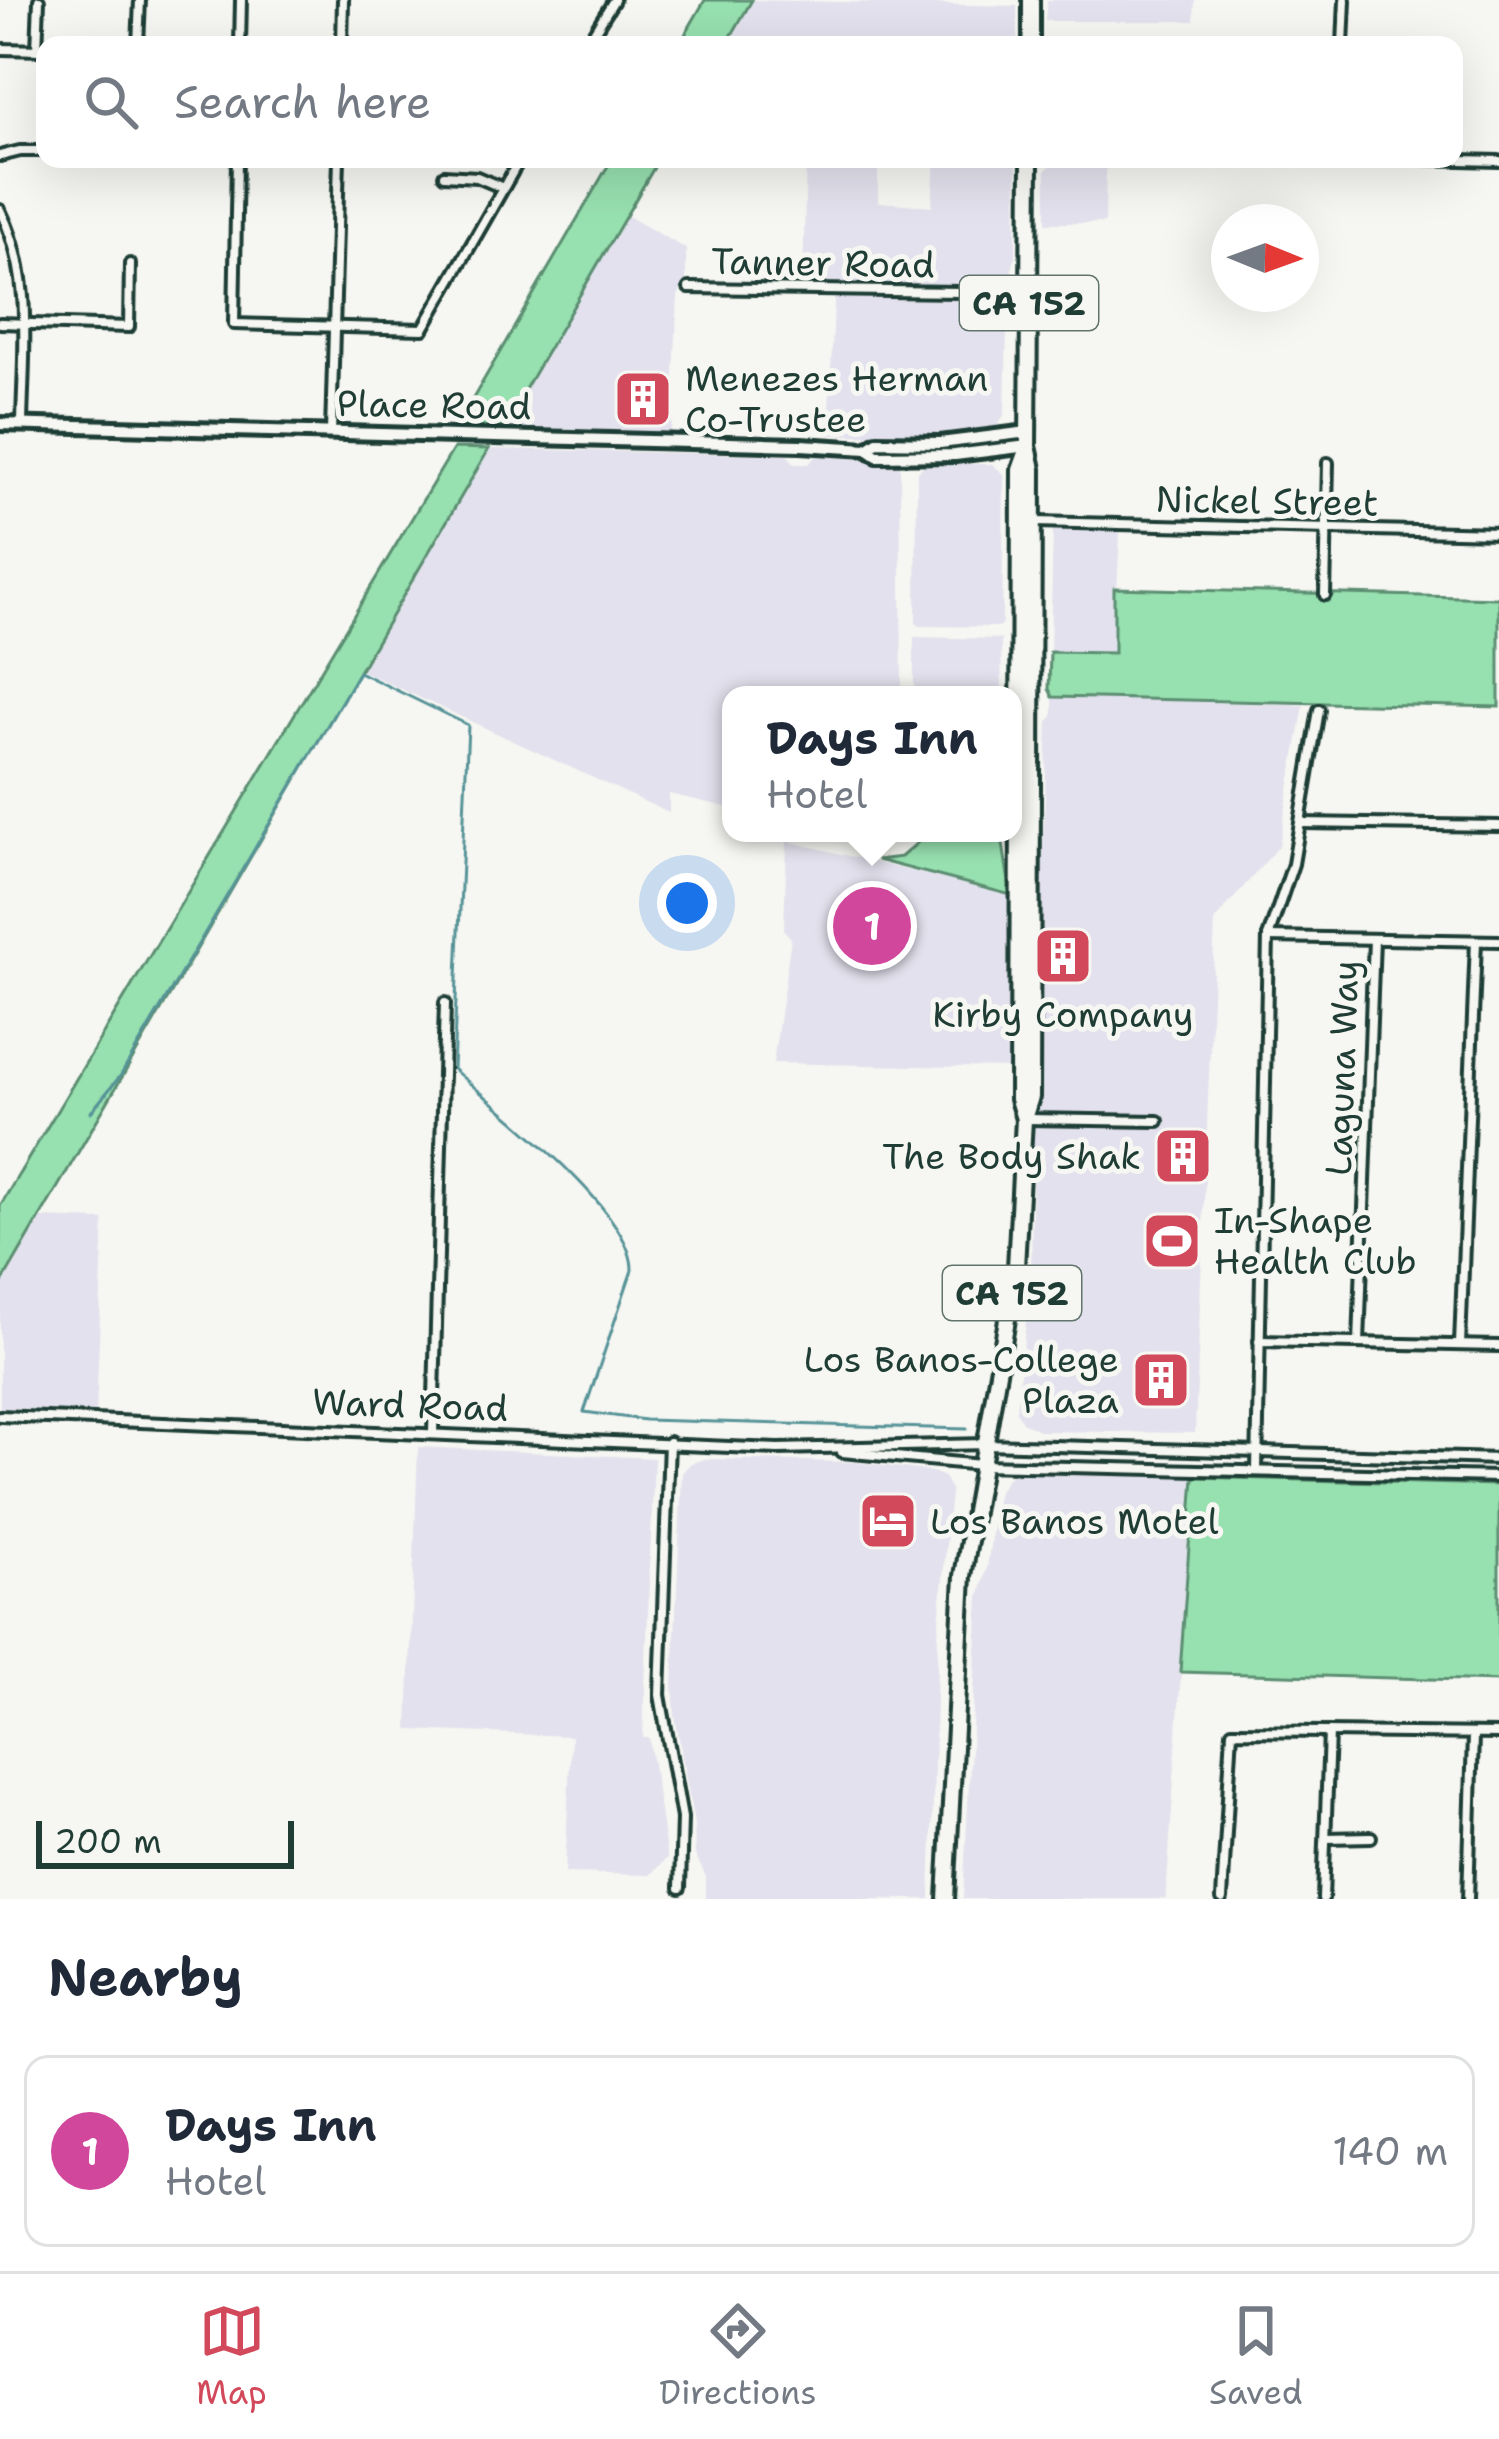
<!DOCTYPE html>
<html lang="en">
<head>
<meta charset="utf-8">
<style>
	:root { --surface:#fff; --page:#f6f6f7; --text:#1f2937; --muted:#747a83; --line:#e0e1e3; --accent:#d1495b }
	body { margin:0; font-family:"Shantell Sans",sans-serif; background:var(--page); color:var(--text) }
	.compass { position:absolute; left:1211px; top:204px; width:108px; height:108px; border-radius:50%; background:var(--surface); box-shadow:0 12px 48px #0002; rotate:91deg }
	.scale { position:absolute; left:36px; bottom:30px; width:258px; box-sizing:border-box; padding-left:12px; border:6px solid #1f3d34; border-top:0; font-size:33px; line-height:42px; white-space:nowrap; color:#1f3d34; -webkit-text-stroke:9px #f6f6f2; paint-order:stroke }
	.you { position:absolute; left:687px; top:903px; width:42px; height:42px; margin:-30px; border:9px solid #fff; border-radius:50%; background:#1a73e8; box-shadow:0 0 0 18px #1a73e833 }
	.badge { display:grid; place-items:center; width:78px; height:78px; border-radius:50%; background:var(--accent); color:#fff; font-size:39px; font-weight:700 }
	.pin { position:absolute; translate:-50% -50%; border:6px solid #fff; box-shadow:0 3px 12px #0006 }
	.popup { position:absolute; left:722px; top:686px; width:300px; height:156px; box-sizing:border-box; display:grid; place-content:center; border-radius:24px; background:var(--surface); filter:drop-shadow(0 3px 9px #0005); font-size:39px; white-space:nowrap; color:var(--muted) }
	.popup b { font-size:45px; color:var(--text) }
	.popup::after { content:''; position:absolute; left:50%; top:100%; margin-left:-24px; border:24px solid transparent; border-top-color:var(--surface) }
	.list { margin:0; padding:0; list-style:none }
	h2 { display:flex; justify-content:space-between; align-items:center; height:156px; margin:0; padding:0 48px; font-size:51px }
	h2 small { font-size:39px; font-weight:400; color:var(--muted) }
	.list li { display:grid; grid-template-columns:78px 1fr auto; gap:36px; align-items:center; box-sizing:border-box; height:192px; margin:0 24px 24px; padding:0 24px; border:3px solid var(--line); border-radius:24px }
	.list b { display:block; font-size:45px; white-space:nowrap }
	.list p { margin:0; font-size:39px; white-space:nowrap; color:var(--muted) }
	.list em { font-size:39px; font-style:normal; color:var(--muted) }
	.icon { flex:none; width:66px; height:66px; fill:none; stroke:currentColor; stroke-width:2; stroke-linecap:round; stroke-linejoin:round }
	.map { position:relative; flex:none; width:1499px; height:1899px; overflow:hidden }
	.search { position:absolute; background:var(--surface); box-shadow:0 12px 48px #0002; left:36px; right:36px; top:36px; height:132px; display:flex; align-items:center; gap:30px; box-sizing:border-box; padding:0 42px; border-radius:24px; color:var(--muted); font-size:45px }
	.sheet { height:372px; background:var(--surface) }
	nav { display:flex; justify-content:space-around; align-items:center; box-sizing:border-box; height:168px; border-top:3px solid var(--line); background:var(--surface); font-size:33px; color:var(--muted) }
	nav a { display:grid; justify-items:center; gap:6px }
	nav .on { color:var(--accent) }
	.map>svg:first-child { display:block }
</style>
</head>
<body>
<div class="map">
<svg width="1499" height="1899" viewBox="0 0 1499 1899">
	<rect width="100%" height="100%" fill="#f6f6f2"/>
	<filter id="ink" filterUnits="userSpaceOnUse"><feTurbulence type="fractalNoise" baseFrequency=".00833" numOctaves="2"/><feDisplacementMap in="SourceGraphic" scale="24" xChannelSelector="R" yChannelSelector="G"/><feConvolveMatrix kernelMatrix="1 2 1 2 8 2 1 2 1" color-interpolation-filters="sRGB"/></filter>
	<g filter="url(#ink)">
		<g fill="#e3e1ed">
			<path d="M752,0L1017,6V45H726Z"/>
			<path d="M1047,0H1195L1194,21H1045Z"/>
			<path d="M806,159H878V202L932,206L935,159H1017L1016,255L1008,284L1005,414L997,426L933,436L828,435L835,283L803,281Z"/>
			<path d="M1057,159L1106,160L1105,223H1046V170Z"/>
			<path d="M626,215L686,249V280L678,296L671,432L503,427Z"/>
			<path d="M489,449L787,455L795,464H809L816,456L844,457L900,464L902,695H731V808L669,794V813L360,670Z"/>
			<path d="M926,464H992L1004,474L1002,624L998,627L920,626L916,623L917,472Z"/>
			<path d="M1053,529L1120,531L1114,653L1050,652Z"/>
			<path d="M914,637L1001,639L1002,695H914Z"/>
			<path d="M1053,697L1304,705L1279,846L1215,920L1195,1433L1041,1431L1022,1422L1016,1411L1031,1277L1034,1071L1048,722L1053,716Z"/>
			<path d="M787,841L1011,895V1063L1008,1068L773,1063L791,938L784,930Z"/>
			<path d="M39,1218L104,1220L96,1412L0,1408V1286Z"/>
			<path d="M418,1447L654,1458L643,1738H649L667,1858L650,1875L565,1873L571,1736L408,1730Z"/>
			<path d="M705,1459L854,1462L933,1472L944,1477L951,1490L938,1634L930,1899H706V1877L695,1855L694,1824L675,1716L673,1684L682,1473L691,1463Z"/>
			<path d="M1016,1473L1194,1477L1166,1899H963L979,1597L987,1568L997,1495L1007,1478Z"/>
		</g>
		<g fill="#97e0af" stroke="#5b8e72" stroke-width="3">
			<path d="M705,0H752L726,45H679Z"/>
			<path d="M612,159H659L503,427L457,426Z"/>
			<path d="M454,448L489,449L0,1286V1206Z"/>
			<path d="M1114,588L1499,598V707L1053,697L1049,689L1050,652L1114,653Z"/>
			<path d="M924,837L997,838L1003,844L1011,895L877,860L901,857Z"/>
			<path d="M1194,1477L1499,1485V1681L1180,1672Z"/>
		</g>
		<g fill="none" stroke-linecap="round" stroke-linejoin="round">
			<path stroke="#579397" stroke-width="3" d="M91,1112L121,1075L359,672L468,725L453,1069C498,1109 633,1210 632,1270L584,1412L645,1420L967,1429"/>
			<defs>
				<g id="street">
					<path d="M138,45L140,0"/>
					<path d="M240,45L241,0"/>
					<path d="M342,45L343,0"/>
					<path d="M586,45L614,0"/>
					<path d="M1343,45L1345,0"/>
					<path d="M0,49L45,50"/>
					<path d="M37,50L39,0"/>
					<path d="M0,156L20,151H45"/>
					<path d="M237,159L234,324L423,329L520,159"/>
					<path d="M1421,159L1499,161"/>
					<path d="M444,175L477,177L503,188"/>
					<path d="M0,210C34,277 23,352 22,425"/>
					<path d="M689,288L1029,293"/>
					<path d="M0,323L129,327L130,264"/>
					<path d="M331,433L339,159"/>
					<path d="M1035,522L1499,533"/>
					<path d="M1325,595L1328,463"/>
					<path d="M1301,823L1499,826"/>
					<path d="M1268,937L1499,941"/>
					<path d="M1026,1119L1158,1121"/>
					<path d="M1259,1341L1499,1346"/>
					<path d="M1359,1343L1374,939"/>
					<path d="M1460,1345L1476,941"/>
					<path d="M0,1416L778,1449L985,1444L1499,1459"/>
					<path d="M433,1433L445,1003"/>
					<path d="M669,1442L660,1695L682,1818L680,1888"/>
					<path d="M842,1452L981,1465L1499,1477"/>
					<path d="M1257,1470L1268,937L1293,864L1319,710"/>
					<path d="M1327,1838L1371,1837"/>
					<path d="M1222,1899L1232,1731L1499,1734"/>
					<path d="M1323,1899L1329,1732"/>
					<path d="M1468,1899L1473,1736"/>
				</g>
				<g id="secondary">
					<path d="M0,424L801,445L867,449L877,456L955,455L1028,446"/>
					<path d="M867,449L877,442L940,443L1028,432"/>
				</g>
				<g id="highway">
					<path d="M1031,45V0"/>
					<path d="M1024,1119L1018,1099L1020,470L1028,448"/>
					<path d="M946,1899L963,1576L1016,1267L1024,1119L1031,1097L1033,469L1028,446L1030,159"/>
				</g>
			</defs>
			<use href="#street" stroke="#1f3d34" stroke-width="16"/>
			<use href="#secondary" stroke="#1f3d34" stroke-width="20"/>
			<use href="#highway" stroke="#1f3d34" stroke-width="22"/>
			<use href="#street" stroke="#f6f6f2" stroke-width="8"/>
			<use href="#secondary" stroke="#f6f6f2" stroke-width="10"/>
			<use href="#highway" stroke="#f6f6f2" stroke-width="14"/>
		</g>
	</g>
	<defs>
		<symbol id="building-square" viewBox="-11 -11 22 22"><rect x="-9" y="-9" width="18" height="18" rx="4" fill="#d1495b" stroke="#f6f6f2"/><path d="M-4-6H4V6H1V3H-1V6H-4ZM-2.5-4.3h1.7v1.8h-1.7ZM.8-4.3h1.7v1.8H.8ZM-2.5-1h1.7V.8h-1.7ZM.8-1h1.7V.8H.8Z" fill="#fff"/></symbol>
		<symbol id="stadium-square" viewBox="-11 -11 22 22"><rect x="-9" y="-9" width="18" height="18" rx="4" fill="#d1495b" stroke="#f6f6f2"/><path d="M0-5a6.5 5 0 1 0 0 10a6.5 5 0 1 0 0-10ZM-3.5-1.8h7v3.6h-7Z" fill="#fff"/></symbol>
		<symbol id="hotel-square" viewBox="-11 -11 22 22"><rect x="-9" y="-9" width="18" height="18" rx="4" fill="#d1495b" stroke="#f6f6f2"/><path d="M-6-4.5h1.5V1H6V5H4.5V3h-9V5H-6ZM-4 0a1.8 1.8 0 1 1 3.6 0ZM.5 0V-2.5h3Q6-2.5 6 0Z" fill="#fff"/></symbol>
	</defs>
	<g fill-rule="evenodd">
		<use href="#building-square" x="610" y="366" width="66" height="66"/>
		<use href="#building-square" x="1030" y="923" width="66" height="66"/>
		<use href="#building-square" x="1150" y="1123" width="66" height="66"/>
		<use href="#stadium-square" x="1139" y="1208" width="66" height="66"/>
		<use href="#building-square" x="1128" y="1347" width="66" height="66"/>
		<use href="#hotel-square" x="855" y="1488" width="66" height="66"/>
	</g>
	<g text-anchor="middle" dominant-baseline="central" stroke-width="10" stroke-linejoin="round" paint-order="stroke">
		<g fill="#f6f6f2" stroke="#60746d" stroke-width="3">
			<rect x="960" y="276" width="138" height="54" rx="9"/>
			<rect x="943" y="1266" width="138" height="54" rx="9"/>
		</g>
		<g font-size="33" font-weight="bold" fill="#1f3d34">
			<text x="1029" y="303">CA 152</text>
			<text x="1012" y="1293">CA 152</text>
		</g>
		<g font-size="36" fill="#1f3d34" stroke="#f6f6f2">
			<text transform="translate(823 263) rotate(1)">Tanner Road</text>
			<text transform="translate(434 405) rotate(1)">Place Road</text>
			<text transform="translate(1267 501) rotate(1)">Nickel Street</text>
			<text transform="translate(1342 1068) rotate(-88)">Laguna Way</text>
			<text transform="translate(410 1405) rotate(2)">Ward Road</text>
		</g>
		<g font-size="36" fill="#1f3d34" stroke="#f6f6f2" text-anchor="start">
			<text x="685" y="378">Menezes Herman<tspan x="685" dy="41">Co-Trustee</tspan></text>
			<text x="1063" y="1014" text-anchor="middle">Kirby Company</text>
			<text x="1141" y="1156" text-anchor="end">The Body Shak</text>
			<text x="1214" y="1220">In-Shape<tspan x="1214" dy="41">Health Club</tspan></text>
			<text x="1119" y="1359" text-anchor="end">Los Banos-College<tspan x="1119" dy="41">Plaza</tspan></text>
			<text x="930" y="1521">Los Banos Motel</text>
		</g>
	</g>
</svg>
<svg class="compass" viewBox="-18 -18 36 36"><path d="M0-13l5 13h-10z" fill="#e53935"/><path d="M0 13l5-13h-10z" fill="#747a83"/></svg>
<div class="scale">200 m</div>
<div class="you"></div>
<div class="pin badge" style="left:872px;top:926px;background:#d1479c">1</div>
<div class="popup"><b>Days Inn</b>Hotel</div>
<div class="search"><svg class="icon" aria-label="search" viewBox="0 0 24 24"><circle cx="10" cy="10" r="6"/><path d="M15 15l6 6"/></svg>Search here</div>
</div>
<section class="sheet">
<h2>Nearby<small></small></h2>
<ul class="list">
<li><span class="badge" style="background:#d1479c">1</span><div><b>Days Inn</b><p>Hotel</p></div><em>140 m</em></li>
</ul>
</section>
<nav>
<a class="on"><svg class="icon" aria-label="map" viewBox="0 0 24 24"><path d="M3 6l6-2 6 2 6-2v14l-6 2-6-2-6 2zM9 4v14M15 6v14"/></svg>Map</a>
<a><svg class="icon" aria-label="directions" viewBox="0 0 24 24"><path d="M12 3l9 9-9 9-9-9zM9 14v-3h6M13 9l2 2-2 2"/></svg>Directions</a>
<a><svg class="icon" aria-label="saved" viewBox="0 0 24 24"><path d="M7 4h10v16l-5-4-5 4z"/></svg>Saved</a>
</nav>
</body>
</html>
